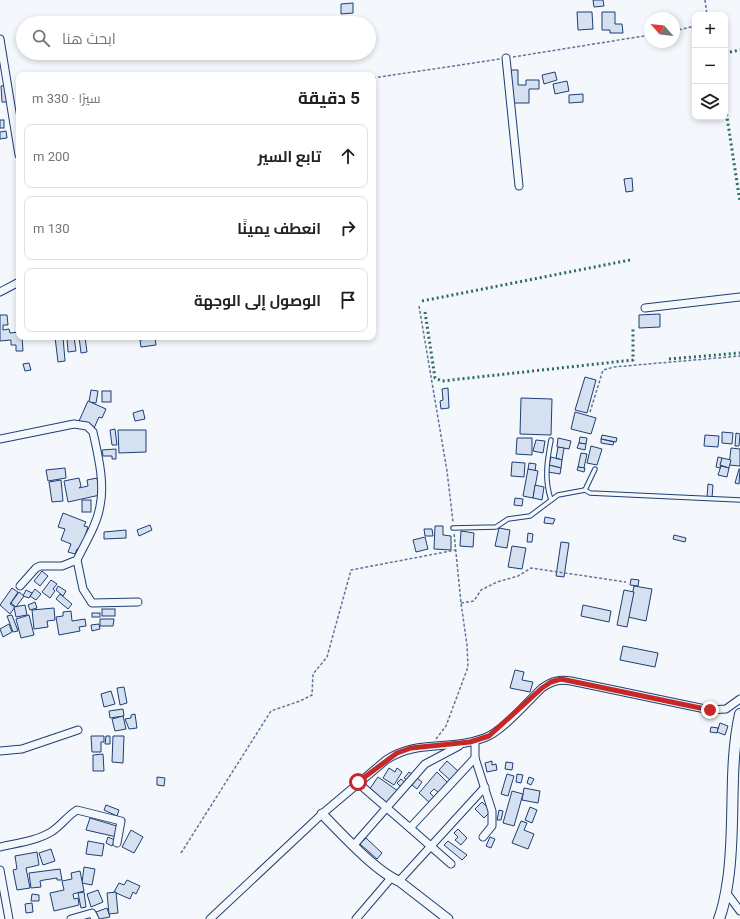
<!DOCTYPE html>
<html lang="ar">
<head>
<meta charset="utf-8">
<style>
	:root { --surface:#fff; --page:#f2f2f2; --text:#202124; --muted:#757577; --line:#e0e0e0 }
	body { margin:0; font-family:Roboto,Cairo,sans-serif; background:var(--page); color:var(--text); direction:rtl }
	.controls { position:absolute; right:12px; top:12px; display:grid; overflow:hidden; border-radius:8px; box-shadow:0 2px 6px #0003 }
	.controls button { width:36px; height:36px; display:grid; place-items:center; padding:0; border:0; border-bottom:1px solid var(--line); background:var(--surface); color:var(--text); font:20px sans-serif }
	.compass { position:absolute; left:644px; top:12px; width:36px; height:36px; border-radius:50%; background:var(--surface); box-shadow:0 2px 6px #0003; rotate:297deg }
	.stop { position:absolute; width:12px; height:12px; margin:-9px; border:3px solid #c62828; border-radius:50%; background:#fff }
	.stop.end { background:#c62828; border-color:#fff; box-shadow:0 1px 4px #0008 }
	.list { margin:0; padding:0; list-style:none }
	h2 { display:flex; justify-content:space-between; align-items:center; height:52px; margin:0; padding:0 16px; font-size:17px }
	h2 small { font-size:13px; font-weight:400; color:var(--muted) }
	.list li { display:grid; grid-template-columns:26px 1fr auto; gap:12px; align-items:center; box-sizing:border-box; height:64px; margin:0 8px 8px; padding:0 8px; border:1px solid var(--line); border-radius:8px }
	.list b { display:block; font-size:15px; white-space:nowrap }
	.list em { font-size:13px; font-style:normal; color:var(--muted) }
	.icon { flex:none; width:22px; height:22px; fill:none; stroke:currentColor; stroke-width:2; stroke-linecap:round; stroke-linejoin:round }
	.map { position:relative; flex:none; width:740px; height:919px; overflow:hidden; direction:ltr }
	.search { position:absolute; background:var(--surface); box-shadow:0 2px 6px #0003; left:16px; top:16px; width:360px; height:44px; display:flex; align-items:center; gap:10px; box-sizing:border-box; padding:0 14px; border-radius:22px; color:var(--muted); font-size:15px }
	.panel { position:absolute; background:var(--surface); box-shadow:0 2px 6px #0003; left:16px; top:72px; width:360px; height:268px; border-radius:8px; direction:rtl }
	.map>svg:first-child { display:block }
</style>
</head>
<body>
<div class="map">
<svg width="740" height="919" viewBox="0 0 740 919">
	<rect width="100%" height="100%" fill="#f4f7fb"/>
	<g fill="#d5e0f0" stroke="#1d3f73">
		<path d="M593,0H603L604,6L594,7Z"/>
		<path d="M353,3V13L341,14V4Z"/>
		<path d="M577,12H592L593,29L578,30Z"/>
		<path d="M602,12H615V24H622L623,33H610V30H602Z"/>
		<path d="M508,70H518V85H526V80H539V89H529V103H508Z"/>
		<path d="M555,72L557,80L544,84L542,75Z"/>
		<path d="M567,81L569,91L555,94L553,84Z"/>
		<path d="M7,85L8,102H2L1,86Z"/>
		<path d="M583,94V102L569,103V95Z"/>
		<rect x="0" y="120" width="4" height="8"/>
		<path d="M6,131L7,138L0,139V132Z"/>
		<path d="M632,178L633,191L626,192L624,179Z"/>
		<path d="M660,314V327L639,328V315Z"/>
		<path d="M0,315H7L8,325H3V330L9,329L10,333L19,332V337H22L23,351H16V345H11V340L0,341Z"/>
		<path d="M55,337H63L65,361L58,362Z"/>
		<path d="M67,337H74L76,351L68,352Z"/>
		<path d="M79,337H85L87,352L81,353Z"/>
		<path d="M155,338L156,345L141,347L140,340Z"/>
		<path d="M29,363L31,370L25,371L23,364Z"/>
		<path d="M585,377L596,380L587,413L575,410Z"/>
		<path d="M448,388L449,408L441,409L440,401L443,400L442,389Z"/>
		<path d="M91,390L98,391L96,403L89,402Z"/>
		<rect x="102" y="391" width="9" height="11"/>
		<path d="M521,398L552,399L551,435L520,434Z"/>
		<path d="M88,401L106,409L102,418L99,417L94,428L79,421Z"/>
		<path d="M143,410L145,419L135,421L133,413Z"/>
		<path d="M575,412L596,418L591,434L571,429Z"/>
		<path d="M115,429L117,445H112L110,430Z"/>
		<path d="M118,430H146V452L119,453Z"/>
		<path d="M722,432L733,433L732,444L722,443Z"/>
		<path d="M736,433L740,434L739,446H735Z"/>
		<path d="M602,435L617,438L616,442L601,439Z"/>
		<path d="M705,435L719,436L718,447L704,446Z"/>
		<path d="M580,437L587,438L586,444L579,443Z"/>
		<path d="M517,438H532V455L516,454Z"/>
		<path d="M558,438L571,441L569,449L557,447Z"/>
		<path d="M601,439L614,442L613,445L601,443Z"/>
		<path d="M536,440L545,441L543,453L533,451Z"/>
		<path d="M579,443L586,444L585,450L577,448Z"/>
		<path d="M591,446L602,449L597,465L587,463Z"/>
		<path d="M558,447L564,448L562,460L556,458Z"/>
		<path d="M731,448L740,449V466L729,465Z"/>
		<path d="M116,449V459H112V456H103L102,450Z"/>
		<path d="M581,453L587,454L584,468L578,467Z"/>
		<path d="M551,457L562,460L561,468L549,465Z"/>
		<path d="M718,457L722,458L720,468L716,467Z"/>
		<path d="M722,458L731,460L729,468L720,465Z"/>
		<path d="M512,462L525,463L524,477L511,476Z"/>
		<path d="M529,463L536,464L535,471L528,469Z"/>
		<path d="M549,465L561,468L560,474L548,472Z"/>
		<path d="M721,466L729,468L727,477L718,475Z"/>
		<path d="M578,467L585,468L584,472L577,470Z"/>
		<path d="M65,468L66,478L48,481L46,470Z"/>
		<path d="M528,469L538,471L533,498L523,496Z"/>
		<path d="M739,469H740L739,484L735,483Z"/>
		<path d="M79,478L81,486L79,488L88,486L87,480L97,478L100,495L68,502L64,481Z"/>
		<path d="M61,480L63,501L52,502L49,482Z"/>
		<path d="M708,484L713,485L712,498L707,497Z"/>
		<path d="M535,485L544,487L542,500L533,498Z"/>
		<path d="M515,498L523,499L522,506L514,505Z"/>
		<rect x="82" y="500" width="9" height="12"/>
		<path d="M63,513L86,522L84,526L88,527L80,550L77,549L75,554L68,552L71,544L61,540L65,529L58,527Z"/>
		<path d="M545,517L555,519L553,524L544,523Z"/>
		<path d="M150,525L152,530L139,536L137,530Z"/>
		<path d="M435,526H443V535L451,536V550L434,549Z"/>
		<path d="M499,528L510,530L507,548L495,546Z"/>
		<path d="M424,529H432L433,536H425Z"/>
		<path d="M126,530V538L104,539V532Z"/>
		<path d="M461,531L474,533L473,547L460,546Z"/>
		<path d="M528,533L533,534L532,542H527Z"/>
		<path d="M674,535L686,538L685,542L673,539Z"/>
		<path d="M425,537L428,549L416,552L413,540Z"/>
		<path d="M561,542L569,543L564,577L556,576Z"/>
		<path d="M512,546L526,548L522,569L508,567Z"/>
		<path d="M42,571L48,576L40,586L34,581Z"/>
		<path d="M631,579L639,580L638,586L630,585Z"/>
		<path d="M51,580L57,584L53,589L55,591L50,598L42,592Z"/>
		<path d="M58,586L66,591L63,596L56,590Z"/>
		<path d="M634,586L652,589L646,621L628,617Z"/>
		<path d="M12,588L18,592L10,604L15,607L10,614L0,605Z"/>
		<path d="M35,589L41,594L36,600L30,596Z"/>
		<path d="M26,590L32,593L29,598L23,596Z"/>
		<path d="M624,590L634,592L627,627L617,625Z"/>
		<path d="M19,592L24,596L16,607L11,603Z"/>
		<path d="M60,594L72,604L68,609L56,599Z"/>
		<path d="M35,602L37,608L30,610L28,605Z"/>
		<path d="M25,605L27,615L16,617L14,607Z"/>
		<path d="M583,605L611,611L609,622L581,616Z"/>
		<path d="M54,608L55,620L47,621L48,627L34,629L32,610Z"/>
		<rect x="102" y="609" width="13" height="7"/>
		<path d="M71,611L72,621L85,619L86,626L79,627L80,631L59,635L56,617L63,616V612Z"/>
		<rect x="92" y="613" width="8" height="4"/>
		<path d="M12,615L18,631L13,632L7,616Z"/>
		<path d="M29,615L34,635L21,638L16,619Z"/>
		<path d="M100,619H114L113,626H100Z"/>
		<path d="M9,624L12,632L3,637L0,629Z"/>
		<path d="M99,624L100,629L92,631L91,625Z"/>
		<path d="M623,646L658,653L655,667L620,660Z"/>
		<path d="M515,670L524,672L522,680L533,682L530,692L510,688Z"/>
		<path d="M124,687L127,703L120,705L117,688Z"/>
		<path d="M111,691L115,704L104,707L101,694Z"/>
		<path d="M123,709L124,716L110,718L109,711Z"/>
		<path d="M135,714L137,728L129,729L125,719L131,718V715Z"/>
		<path d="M123,716L126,729L115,731L112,719Z"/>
		<path d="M720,723L728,726L725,735L717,732Z"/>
		<path d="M711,727L718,728L717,733L710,732Z"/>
		<path d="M91,736H104V742H101V752H92Z"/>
		<path d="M106,736H110V744H105Z"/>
		<path d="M113,736H124L123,763L112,762Z"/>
		<path d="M103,754L104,771H93V755Z"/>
		<path d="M447,761L458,771L450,780L439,770Z"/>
		<path d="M492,761V765L496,764L497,770L487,772L485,763Z"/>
		<path d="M506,762L513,763L512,770L505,769Z"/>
		<path d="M389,768L395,772L397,768L402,772L394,785L383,778Z"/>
		<path d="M409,772L414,776L409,782L404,778Z"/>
		<path d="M437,772L448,783L439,793L434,789L430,793L435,798L430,803L419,793Z"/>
		<path d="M507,774L514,776L508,796L501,794Z"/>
		<path d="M517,774L523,775L521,783L516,782Z"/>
		<path d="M157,777L165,778L164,786L157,785Z"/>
		<path d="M378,777L398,791L389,804L369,790Z"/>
		<path d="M529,777L534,779L531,785L527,783Z"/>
		<path d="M417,778L422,782L417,789L412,785Z"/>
		<path d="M401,779L408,785L403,789L397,783Z"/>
		<path d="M524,788L540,791L538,803L522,800Z"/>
		<path d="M512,791L523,794L514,826L503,823Z"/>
		<path d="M482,802L491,811L484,818L475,809Z"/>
		<path d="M106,805L119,810L117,816L104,810Z"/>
		<path d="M530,807L537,810L532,823L525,820Z"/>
		<path d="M499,810L503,811L501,820H497Z"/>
		<path d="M90,818L120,827L117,837L86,830Z"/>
		<path d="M521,821L527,823L524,830L534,834L528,849L512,843Z"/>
		<path d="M458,829L467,838L461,845L455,840L458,837L454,833Z"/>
		<path d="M131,830L143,837L134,853L122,847Z"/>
		<path d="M108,837L115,840L112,846L106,843Z"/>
		<path d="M490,837L495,839L491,848L486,846Z"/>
		<path d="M366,838L382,853L377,859L360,844Z"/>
		<path d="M88,841L104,844L102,856L86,854Z"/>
		<path d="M448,841L467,855L462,860L444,845Z"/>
		<path d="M51,849L55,861L43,865L39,853Z"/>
		<path d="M37,852L39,865L26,868L30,888L17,890L13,870L17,869L15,856Z"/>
		<path d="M84,867L95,869L92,885L82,883Z"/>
		<path d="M60,869L62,880H57V878L44,880L40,881L41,887L31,888L29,873Z"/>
		<path d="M80,871L84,891L73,894L74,899L78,898L79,905L54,911L50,893L64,890L62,881L72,879L71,873Z"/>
		<path d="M127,880L140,886L136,894L133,892L130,899L114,892L119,883L124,885Z"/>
		<path d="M98,890L103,902L91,907L87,894Z"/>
		<path d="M84,892L86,907L81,908L78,893Z"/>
		<path d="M116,892L118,913L109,914L107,893Z"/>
		<path d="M32,894L39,895V901H31Z"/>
		<path d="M32,903L33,912L26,913L25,904Z"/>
		<path d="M107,908L110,917L99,919L96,912Z"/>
	</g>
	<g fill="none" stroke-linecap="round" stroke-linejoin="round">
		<defs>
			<g id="service">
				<path d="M595,469L585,490L590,493L740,500"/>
				<path d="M551,500C544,479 547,461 551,440"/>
				<path d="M453,528L496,527L508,519L530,516L558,495L585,490"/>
			</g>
			<g id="minor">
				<path d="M0,39L19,155"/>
				<path d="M506,58L519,186"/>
				<path d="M0,292L19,282"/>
				<path d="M645,308L740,297"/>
				<path d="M0,439L74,424L87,426L93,432C98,455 105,483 100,506C97,525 85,543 77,560L62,566H40L36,568L20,586"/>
				<path d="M77,560L83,589L92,603L138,602"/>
				<path d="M475,741V758L492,811V826L483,837"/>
				<path d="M0,751L22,749L78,730"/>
				<path d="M358,783L410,828L475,758"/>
				<path d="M410,828L451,864"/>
				<path d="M353,846L425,764L459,746"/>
				<path d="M0,847C17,843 36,841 51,832C61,826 67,816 77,810L121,821L117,843"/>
				<path d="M0,870L9,919"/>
				<path d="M399,881L485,787"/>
				<path d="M726,892L740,911"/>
				<path d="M71,919L92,913L95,919"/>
				<path d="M210,919L322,814L386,760C417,739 451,751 484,738C502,732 527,702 542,688C552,681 559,679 571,681L710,710L726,709L740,699"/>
				<path d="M356,919L391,878"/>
			</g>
			<path id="tertiary" d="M322,814C341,833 375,871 399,881L448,919"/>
			<path id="secondary" d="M719,919C724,906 726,894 728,880C736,826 728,768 740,714"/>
		</defs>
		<use href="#service" stroke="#1d3f73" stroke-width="5.5"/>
		<use href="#minor" stroke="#1d3f73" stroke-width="9"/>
		<use href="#tertiary" stroke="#1d3f73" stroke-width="11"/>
		<use href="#secondary" stroke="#1d3f73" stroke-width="12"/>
		<g stroke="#5e769c" stroke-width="1.5" stroke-dasharray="3 2" stroke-linecap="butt">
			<path d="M705,0L707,15"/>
			<path d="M674,31L695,26"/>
			<path d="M513,57L650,35"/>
			<path d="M373,78L500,59"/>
			<path d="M419,306L447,471L453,522"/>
			<path d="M590,412L603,370L614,367L740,356"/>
			<path d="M461,603L474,601L481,590L497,582L518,576L531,568L626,582"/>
			<path d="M436,739L446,726L468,667L467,645L461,603L454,533"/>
			<path d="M181,853L271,711L300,701L312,695L313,674L327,657L351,570L456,550"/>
		</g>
		<use href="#service" stroke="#f4f7fb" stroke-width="3.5"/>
		<use href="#minor" stroke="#f4f7fb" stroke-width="7"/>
		<use href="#tertiary" stroke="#f4f7fb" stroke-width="9"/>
		<use href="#secondary" stroke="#f4f7fb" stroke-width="10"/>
		<g stroke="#2c6c60" stroke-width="3" stroke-dasharray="2 3" stroke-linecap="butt">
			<path d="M725,53L740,50"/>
			<path d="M725,104L740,202"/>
			<path d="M422,301L630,260"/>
			<path d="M425,312L435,378L442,381L633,360V328"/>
			<path d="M669,359L740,353"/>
		</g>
	</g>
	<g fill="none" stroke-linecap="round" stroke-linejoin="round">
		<path stroke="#c62828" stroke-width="5" d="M358,782L397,753L411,748L470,742L489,736L542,688L551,682L561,679L710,710"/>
	</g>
</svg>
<div class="controls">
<button>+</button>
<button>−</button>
<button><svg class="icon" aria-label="layers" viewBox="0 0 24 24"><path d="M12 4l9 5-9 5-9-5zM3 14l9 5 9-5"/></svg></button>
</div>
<svg class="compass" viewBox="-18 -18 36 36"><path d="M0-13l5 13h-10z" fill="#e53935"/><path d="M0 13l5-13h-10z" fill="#757577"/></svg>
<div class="stop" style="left:358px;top:782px"></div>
<div class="stop end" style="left:710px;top:710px"></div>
<div class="search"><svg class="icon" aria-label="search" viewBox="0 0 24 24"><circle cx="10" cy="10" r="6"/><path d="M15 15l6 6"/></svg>ابحث هنا</div>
<section class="panel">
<h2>5 دقيقة<small>سيرًا · 330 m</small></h2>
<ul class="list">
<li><svg class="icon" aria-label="ahead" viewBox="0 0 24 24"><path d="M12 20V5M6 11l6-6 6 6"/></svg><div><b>تابع السير</b></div><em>200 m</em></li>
<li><svg class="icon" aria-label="right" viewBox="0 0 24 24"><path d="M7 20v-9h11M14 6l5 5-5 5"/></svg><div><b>انعطف يمينًا</b></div><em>130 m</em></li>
<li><svg class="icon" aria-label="arrive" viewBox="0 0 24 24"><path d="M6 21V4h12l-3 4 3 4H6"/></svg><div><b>الوصول إلى الوجهة</b></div></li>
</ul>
</section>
</div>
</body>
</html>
